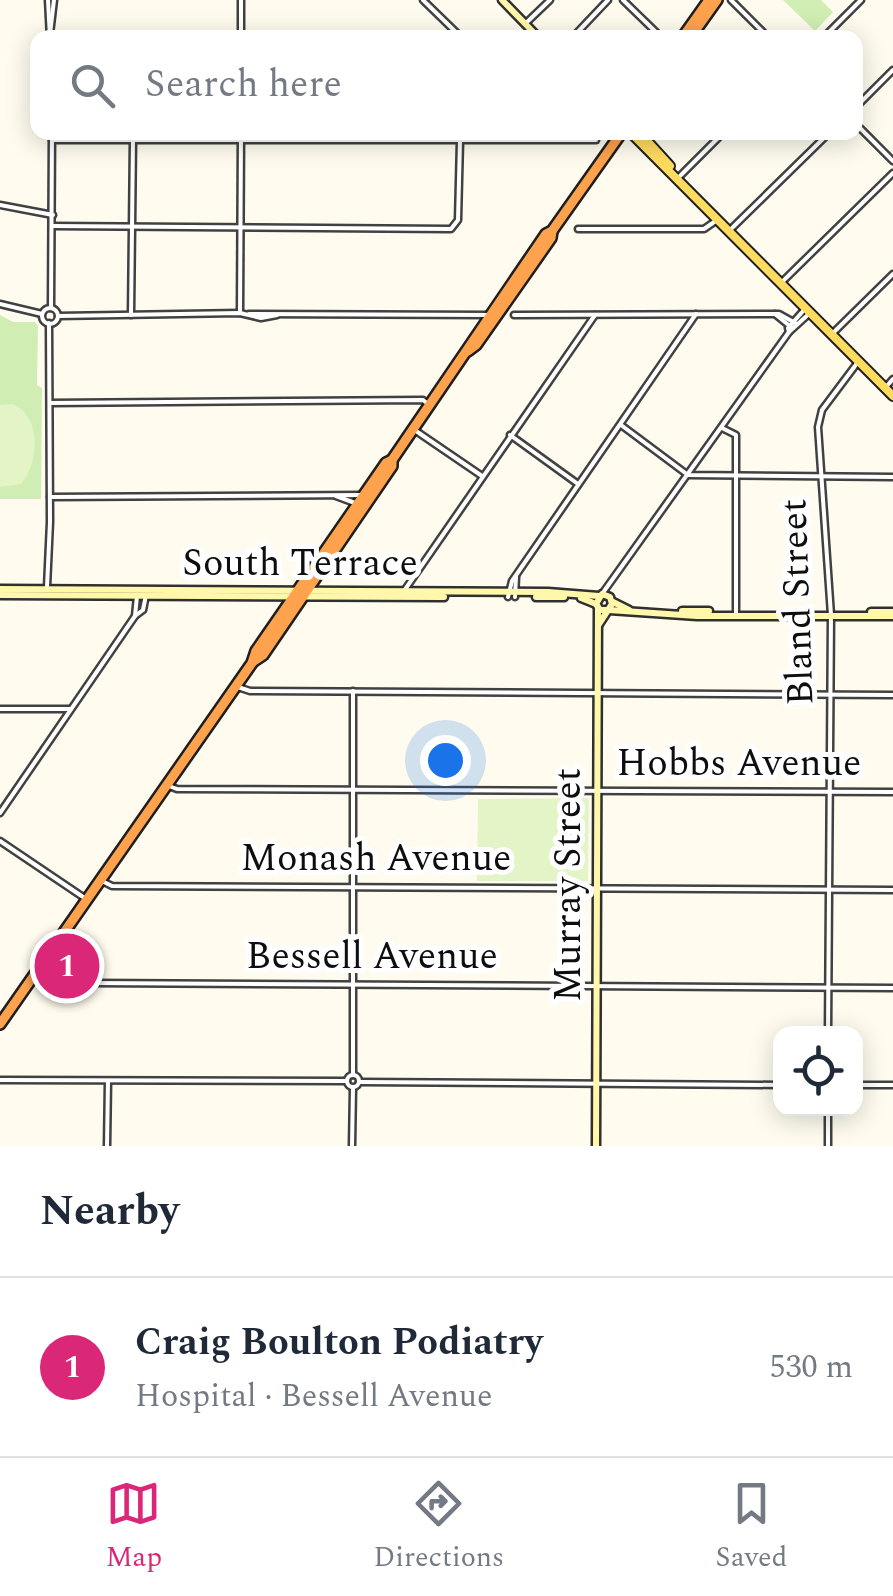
<!DOCTYPE html>
<html lang="en">
<head>
<meta charset="utf-8">
<style>
	:root { --surface:#fff; --page:#f2f2f3; --text:#1f2937; --muted:#747a83; --line:#e0e1e3; --accent:#db2777 }
	body { margin:0; font-family:Spectral,serif; background:var(--page); color:var(--text) }
	.controls { position:absolute; right:30px; bottom:30px; display:grid; overflow:hidden; border-radius:20px; box-shadow:0 5px 25px #0003 }
	.controls button { width:90px; height:90px; display:grid; place-items:center; padding:0; border:0; border-bottom:2px solid var(--line); background:var(--surface); color:var(--text); font:50px sans-serif }
	.you { position:absolute; left:445px; top:760px; width:35px; height:35px; margin:-25px; border:8px solid #fff; border-radius:50%; background:#1a73e8; box-shadow:0 0 0 15px #1a73e833 }
	.badge { display:grid; place-items:center; width:65px; height:65px; border-radius:50%; background:var(--accent); color:#fff; font-size:32px; font-weight:700 }
	.pin { position:absolute; translate:-50% -50%; border:5px solid #fff; box-shadow:0 2px 10px #0006 }
	.list { margin:0; padding:0; list-style:none }
	h2 { display:flex; justify-content:space-between; align-items:center; height:130px; margin:0; padding:0 40px; font-size:42px }
	h2 small { font-size:32px; font-weight:400; color:var(--muted) }
	.list li { display:grid; grid-template-columns:65px 1fr auto; gap:30px; align-items:center; box-sizing:border-box; height:180px; padding:0 40px; border-top:2px solid var(--line) }
	.list b { display:block; font-size:38px; white-space:nowrap }
	.list p { margin:0; font-size:32px; white-space:nowrap; color:var(--muted) }
	.list em { font-size:32px; font-style:normal; color:var(--muted) }
	.icon { flex:none; width:55px; height:55px; fill:none; stroke:currentColor; stroke-width:2; stroke-linecap:round; stroke-linejoin:round }
	.map { position:relative; flex:none; width:893px; height:1146px; overflow:hidden }
	.search { position:absolute; background:var(--surface); box-shadow:0 5px 25px #0003; left:30px; right:30px; top:30px; height:110px; display:flex; align-items:center; gap:25px; box-sizing:border-box; padding:0 35px; border-radius:20px; color:var(--muted); font-size:38px }
	.sheet { height:310px; background:var(--surface) }
	nav { display:flex; justify-content:space-around; align-items:center; box-sizing:border-box; height:140px; border-top:2px solid var(--line); background:var(--surface); font-size:28px; color:var(--muted) }
	nav a { display:grid; justify-items:center; gap:5px }
	nav .on { color:var(--accent) }
	.map>svg:first-child { display:block }
</style>
</head>
<body>
<div class="map">
<svg width="893" height="1146" viewBox="0 0 893 1146">
	<rect width="100%" height="100%" fill="#fffcef"/>
	<g fill="#d0eeb3">
		<path d="M783,0H821L833,12L815,31Z"/>
		<path d="M0,315L13,322H35L38,326L37,385L42,388L41,499H0Z"/>
	</g>
	<g fill="#e3f4c6">
		<path d="M13,404C42,416 39,464 21,484L0,487V405Z"/>
		<path d="M589,798L588,881H477L478,799Z"/>
	</g>
	<g fill="none" stroke-linecap="round" stroke-linejoin="round">
		<defs>
			<g id="street">
				<path d="M48,0L50,38"/>
				<path d="M423,0L462,38"/>
				<path d="M623,0L659,35"/>
				<path d="M731,0L769,38"/>
				<path d="M525,24L550,0"/>
				<path d="M50,34L54,0"/>
				<path d="M241,38V0"/>
				<path d="M572,38L608,0"/>
				<path d="M823,38L861,0"/>
				<path d="M856,107L893,70"/>
				<path d="M856,124L893,161"/>
				<path d="M52,140H596"/>
				<path d="M678,178L724,132"/>
				<path d="M0,205L53,215"/>
				<path d="M52,226L451,229L458,220L460,141"/>
				<path d="M578,229H704L717,220"/>
				<path d="M729,231L830,132"/>
				<path d="M782,282L893,173"/>
				<path d="M0,304L42,314"/>
				<path d="M51,308L52,132"/>
				<circle cx="50" cy="316" r="8"/>
				<path d="M240,313L241,132"/>
				<path d="M249,314L492,315"/>
				<path d="M775,314L791,327"/>
				<path d="M131,315L133,140"/>
				<path d="M514,315L779,314L797,324"/>
				<path d="M58,316L240,313L261,318L277,315"/>
				<path d="M789,332L811,312"/>
				<path d="M832,334L893,274"/>
				<path d="M885,388L893,379"/>
				<path d="M50,403L423,400L428,404"/>
				<path d="M621,425L688,475L893,477"/>
				<path d="M722,428L736,435V615"/>
				<path d="M416,431L482,476"/>
				<path d="M510,435L578,484"/>
				<path d="M336,496L355,503"/>
				<path d="M50,497L363,495"/>
				<path d="M47,587L50,522L49,323"/>
				<path d="M404,591L595,315"/>
				<path d="M602,594L789,332L788,328L804,310"/>
				<path d="M508,597L512,581L696,314"/>
				<path d="M515,597L516,577"/>
				<path d="M135,616L137,596"/>
				<path d="M238,687L250,691L893,695"/>
				<path d="M353,691V1075"/>
				<path d="M0,709H70"/>
				<path d="M169,786L177,789L893,792"/>
				<path d="M0,813L135,616L143,610L146,595"/>
				<path d="M0,841L86,899"/>
				<path d="M104,882L112,886L893,890"/>
				<path d="M32,978L40,982L92,983L893,988"/>
				<path d="M828,1034L831,615L818,427L822,410L858,362"/>
				<circle cx="353" cy="1081" r="6"/>
				<path d="M0,1080L347,1081"/>
				<path d="M359,1082L780,1085"/>
				<path d="M856,1085H893"/>
				<path d="M107,1146L108,1081"/>
				<path d="M352,1146L353,1088"/>
				<path d="M828,1146V1108"/>
			</g>
			<g id="secondary">
				<path d="M502,0L539,38"/>
				<path d="M0,589L548,592L599,596"/>
				<path d="M0,595L444,597"/>
				<path d="M536,597H564"/>
				<path d="M581,598L596,604"/>
				<path d="M613,602L629,610"/>
				<path d="M609,610L697,616H893"/>
				<path d="M682,611H709"/>
				<path d="M871,612H893"/>
				<path d="M599,624L612,604L610,597L602,594L596,604L600,610H607"/>
				<path d="M596,1146L598,608"/>
			</g>
			<g id="primary">
				<path d="M630,132L893,396"/>
				<path d="M639,132L670,166"/>
			</g>
			<g id="highway">
				<path d="M682,38L709,0"/>
				<path d="M690,38L717,0"/>
				<path d="M468,351L476,345L551,238L552,231"/>
				<path d="M254,661L263,655L392,466V460"/>
				<path d="M0,1024L252,663L256,651L386,463L392,460L546,234L552,231L622,132"/>
			</g>
		</defs>
		<use href="#street" stroke="#414141" stroke-width="9"/>
		<use href="#secondary" stroke="#303030" stroke-width="11"/>
		<use href="#primary" stroke="#1f1f1f" stroke-width="12"/>
		<use href="#highway" stroke="#1f1f1f" stroke-width="14"/>
		<use href="#street" stroke="#fff" stroke-width="4"/>
		<use href="#secondary" stroke="#fff8aa" stroke-width="6"/>
		<use href="#primary" stroke="#ffdc5f" stroke-width="8"/>
		<use href="#highway" stroke="#ffa24d" stroke-width="9"/>
	</g>
	<g text-anchor="middle" dominant-baseline="central" stroke-width="10" stroke-linejoin="round" paint-order="stroke">
		<g font-size="38" fill="#0e0e0e" stroke="#fff">
			<text x="300" y="564">South Terrace</text>
			<text transform="translate(798 602) rotate(-92)">Bland Street</text>
			<text x="739" y="764">Hobbs Avenue</text>
			<text x="376" y="859">Monash Avenue</text>
			<text transform="translate(569 885) rotate(-90)">Murray Street</text>
			<text x="372" y="957">Bessell Avenue</text>
		</g>
	</g>
</svg>
<div class="controls">
<button><svg class="icon" aria-label="locate" viewBox="0 0 24 24"><circle cx="12" cy="12" r="6"/><path d="M12 2v4M12 18v4M2 12h4M18 12h4"/></svg></button>
</div>
<div class="you"></div>
<div class="pin badge" style="left:67px;top:966px">1</div>
<div class="search"><svg class="icon" aria-label="search" viewBox="0 0 24 24"><circle cx="10" cy="10" r="6"/><path d="M15 15l6 6"/></svg>Search here</div>
</div>
<section class="sheet">
<h2>Nearby<small></small></h2>
<ul class="list">
<li><span class="badge">1</span><div><b>Craig Boulton Podiatry</b><p>Hospital · Bessell Avenue</p></div><em>530 m</em></li>
</ul>
</section>
<nav>
<a class="on"><svg class="icon" aria-label="map" viewBox="0 0 24 24"><path d="M3 6l6-2 6 2 6-2v14l-6 2-6-2-6 2zM9 4v14M15 6v14"/></svg>Map</a>
<a><svg class="icon" aria-label="directions" viewBox="0 0 24 24"><path d="M12 3l9 9-9 9-9-9zM9 14v-3h6M13 9l2 2-2 2"/></svg>Directions</a>
<a><svg class="icon" aria-label="saved" viewBox="0 0 24 24"><path d="M7 4h10v16l-5-4-5 4z"/></svg>Saved</a>
</nav>
</body>
</html>
